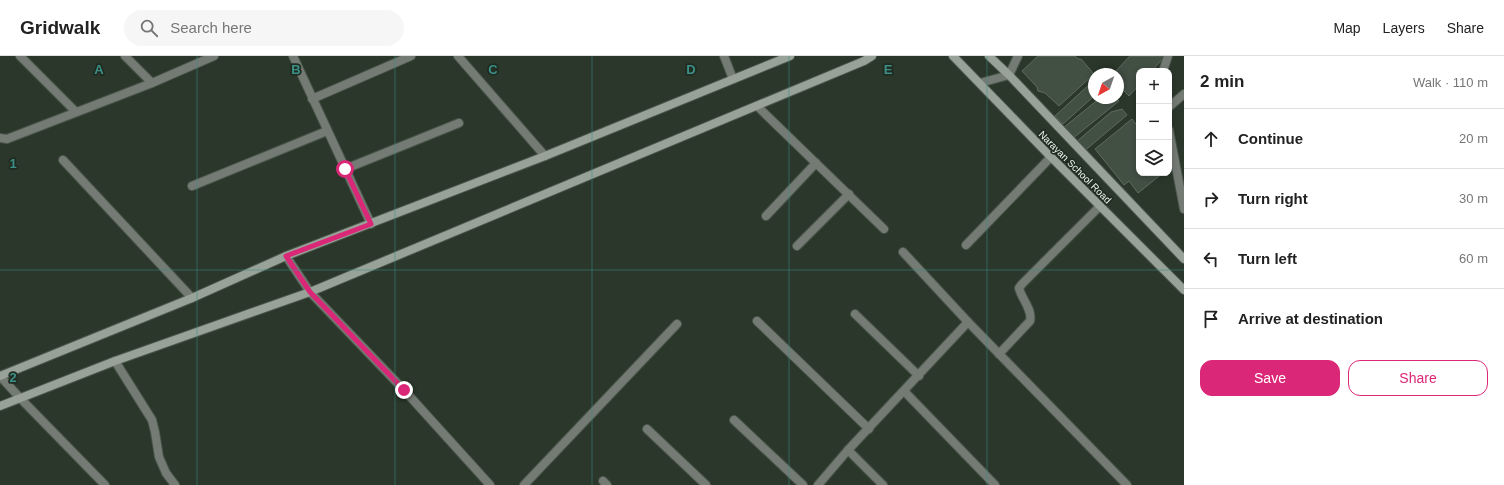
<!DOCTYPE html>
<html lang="en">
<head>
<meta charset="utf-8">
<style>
	:root { --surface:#fff; --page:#f6f6f6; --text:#222; --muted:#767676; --line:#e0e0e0; --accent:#db2777 }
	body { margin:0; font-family:Arial,sans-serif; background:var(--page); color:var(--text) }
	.controls { position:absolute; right:12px; top:12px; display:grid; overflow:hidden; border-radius:8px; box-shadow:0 2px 6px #0003 }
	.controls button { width:36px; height:36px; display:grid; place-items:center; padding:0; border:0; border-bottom:1px solid var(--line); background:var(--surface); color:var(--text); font:20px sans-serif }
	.compass { position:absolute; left:1088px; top:12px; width:36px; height:36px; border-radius:50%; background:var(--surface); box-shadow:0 2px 6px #0003; rotate:220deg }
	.stop { position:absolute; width:12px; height:12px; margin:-9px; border:3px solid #db2777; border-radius:50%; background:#fff }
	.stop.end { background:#db2777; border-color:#fff; box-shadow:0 1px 4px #0008 }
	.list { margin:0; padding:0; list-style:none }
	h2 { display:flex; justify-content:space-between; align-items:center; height:52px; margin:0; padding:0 16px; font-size:17px }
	h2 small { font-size:13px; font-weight:400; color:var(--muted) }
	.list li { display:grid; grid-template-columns:26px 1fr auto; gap:12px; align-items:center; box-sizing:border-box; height:60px; padding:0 16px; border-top:1px solid var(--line) }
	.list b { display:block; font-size:15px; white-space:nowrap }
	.list em { font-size:13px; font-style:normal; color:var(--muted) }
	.actions { display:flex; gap:8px; padding:12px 16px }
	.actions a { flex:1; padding:9px 0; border:1px solid var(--accent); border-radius:12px; text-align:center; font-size:14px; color:var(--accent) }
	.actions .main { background:var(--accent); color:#fff }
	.icon { flex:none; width:22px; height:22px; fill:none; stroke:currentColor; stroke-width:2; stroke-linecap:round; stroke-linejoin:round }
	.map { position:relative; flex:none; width:1184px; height:429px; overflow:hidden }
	header { display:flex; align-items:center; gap:24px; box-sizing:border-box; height:56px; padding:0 20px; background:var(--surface); border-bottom:1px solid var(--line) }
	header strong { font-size:19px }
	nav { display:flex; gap:22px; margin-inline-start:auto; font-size:14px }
	.search { width:280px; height:36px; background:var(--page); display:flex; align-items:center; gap:10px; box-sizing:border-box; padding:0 14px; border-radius:22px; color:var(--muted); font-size:15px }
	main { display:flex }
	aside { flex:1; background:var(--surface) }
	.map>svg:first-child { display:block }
</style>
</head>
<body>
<header>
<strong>Gridwalk</strong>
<div class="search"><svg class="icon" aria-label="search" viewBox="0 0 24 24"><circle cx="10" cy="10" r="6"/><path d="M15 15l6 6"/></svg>Search here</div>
<nav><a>Map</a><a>Layers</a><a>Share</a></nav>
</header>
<main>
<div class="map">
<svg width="1184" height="429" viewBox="0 0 1184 429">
	<rect width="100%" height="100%" fill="#2a372a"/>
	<g fill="#424f43" stroke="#5e6b5e">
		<path d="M1038,0H1075L1078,3H1081L1094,18L1059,50L1045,37L1038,35L1037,31L1022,15Z"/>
		<path d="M1130,0H1165L1152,15H1139V29L1129,40L1118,29V18H1113Z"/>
		<path d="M1092,26H1094V40L1063,68L1055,60Z"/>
		<path d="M1100,42H1116L1119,45L1072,83L1063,72Z"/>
		<path d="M1122,53L1127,59L1083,96L1075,87L1111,56Z"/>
		<path d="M1132,63L1139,72V117H1163L1138,137L1129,125L1124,129L1095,93Z"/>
	</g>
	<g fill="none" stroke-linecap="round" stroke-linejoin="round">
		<defs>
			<g id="lane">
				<path d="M1169,51L1184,38"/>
				<path d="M115,305L152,364L155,376L159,401L166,417L175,429"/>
			</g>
			<g id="street">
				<path d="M20,0L76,56"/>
				<path d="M125,0L152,27"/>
				<path d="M293,0L371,168"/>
				<path d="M458,0L545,100"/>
				<path d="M724,0L733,23"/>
				<path d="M1163,15L1168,0"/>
				<path d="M980,27L1009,19L1018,0"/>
				<path d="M312,43L411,0"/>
				<path d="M757,50L884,173"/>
				<path d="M1169,74L1184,153"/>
				<path d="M0,82L7,83L152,27L214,0"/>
				<path d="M63,104L192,242"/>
				<path d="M345,113L459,67"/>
				<path d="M192,130L327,75"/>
				<path d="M766,160L816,107"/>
				<path d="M966,189L1051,101"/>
				<path d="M797,190L849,138"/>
				<path d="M903,196L968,266L1127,429"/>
				<path d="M286,200L310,236L404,334L490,429"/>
				<path d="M855,258L919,320"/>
				<path d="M757,265L869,373"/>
				<path d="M999,298L1030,265C1033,254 1021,242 1019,232L1022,228L1100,150"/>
				<path d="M0,320L20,342L105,429"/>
				<path d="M904,335L995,429"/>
				<path d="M734,364L803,429"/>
				<path d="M647,373L706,429"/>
				<path d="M848,394L883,429"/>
				<path d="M603,425L607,429"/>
				<path d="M524,429L677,268"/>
				<path d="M818,429L848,394L968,266"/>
			</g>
			<g id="secondary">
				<path d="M953,0L1047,97L1184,234"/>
				<path d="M989,0L1009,19L1184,203"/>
				<path d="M0,320L192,242L286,200L545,100L790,0"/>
				<path d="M0,350L115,305L310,236L864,5L872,0"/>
			</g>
		</defs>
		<use href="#lane" stroke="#495549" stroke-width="10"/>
		<use href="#street" stroke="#495549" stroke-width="10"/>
		<use href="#secondary" stroke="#495549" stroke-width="10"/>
		<use href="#lane" stroke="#747a74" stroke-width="8"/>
		<use href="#street" stroke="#747a74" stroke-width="8"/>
		<use href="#secondary" stroke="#98a298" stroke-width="8"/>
	</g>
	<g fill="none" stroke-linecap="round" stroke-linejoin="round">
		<path stroke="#db2777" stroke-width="5" d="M345,113L371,168L286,200L310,236L404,334"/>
	</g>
	<path fill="none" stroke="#3b8f87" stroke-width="1" stroke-opacity="0.55" d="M197,0V429M395,0V429M592,0V429M789,0V429M987,0V429M0,214H1184"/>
	<g text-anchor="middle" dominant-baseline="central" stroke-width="3.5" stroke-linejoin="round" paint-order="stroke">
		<g font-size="10" fill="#edf5ed" stroke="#202c21">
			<text transform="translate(1075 111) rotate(45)">Narayan School Road</text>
		</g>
	</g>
	<g font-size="13" text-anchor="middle" font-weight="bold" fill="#3b8f87" stroke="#202c21" stroke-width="3.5" stroke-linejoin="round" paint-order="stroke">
		<text x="99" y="18">A</text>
		<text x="296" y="18">B</text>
		<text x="493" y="18">C</text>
		<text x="691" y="18">D</text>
		<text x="888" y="18">E</text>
		<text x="13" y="112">1</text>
		<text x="13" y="326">2</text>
	</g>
</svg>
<div class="controls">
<button>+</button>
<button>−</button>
<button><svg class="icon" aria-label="layers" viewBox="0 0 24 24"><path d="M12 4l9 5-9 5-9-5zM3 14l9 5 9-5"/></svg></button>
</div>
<svg class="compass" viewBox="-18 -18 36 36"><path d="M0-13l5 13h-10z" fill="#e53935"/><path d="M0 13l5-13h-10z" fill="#767676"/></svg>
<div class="stop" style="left:345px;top:113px"></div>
<div class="stop end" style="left:404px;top:334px"></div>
</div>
<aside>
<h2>2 min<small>Walk · 110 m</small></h2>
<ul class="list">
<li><svg class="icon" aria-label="ahead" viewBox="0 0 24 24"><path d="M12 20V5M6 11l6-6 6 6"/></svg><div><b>Continue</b></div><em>20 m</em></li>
<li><svg class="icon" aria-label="right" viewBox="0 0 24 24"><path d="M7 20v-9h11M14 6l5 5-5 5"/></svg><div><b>Turn right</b></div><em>30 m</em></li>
<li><svg class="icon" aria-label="left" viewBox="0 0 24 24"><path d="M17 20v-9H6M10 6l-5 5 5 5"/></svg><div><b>Turn left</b></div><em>60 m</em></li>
<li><svg class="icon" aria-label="arrive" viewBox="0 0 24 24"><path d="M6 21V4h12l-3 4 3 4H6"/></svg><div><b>Arrive at destination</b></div></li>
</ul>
<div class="actions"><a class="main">Save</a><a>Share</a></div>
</aside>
</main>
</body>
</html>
